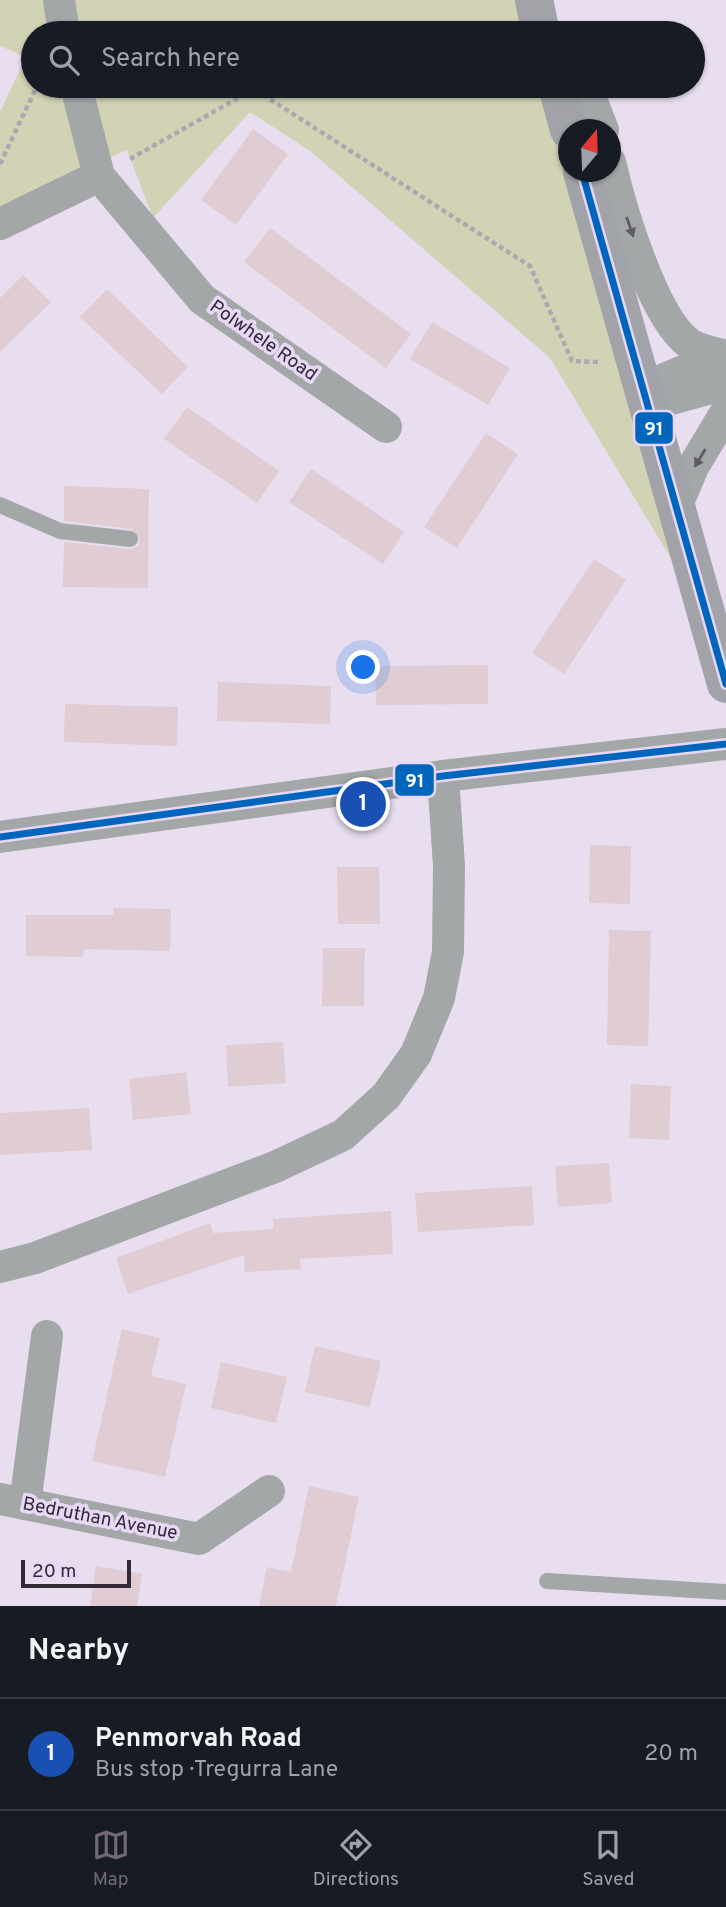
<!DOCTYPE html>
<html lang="en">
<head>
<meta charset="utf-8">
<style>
	:root { --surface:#171b24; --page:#242831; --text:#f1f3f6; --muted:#9ea1a6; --line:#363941; --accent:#716976 }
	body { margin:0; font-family:Overpass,sans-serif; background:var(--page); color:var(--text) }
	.compass { position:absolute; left:558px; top:119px; width:63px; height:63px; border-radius:50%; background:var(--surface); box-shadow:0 2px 5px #0004; rotate:19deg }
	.scale { position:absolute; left:21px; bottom:18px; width:110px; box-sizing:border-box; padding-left:7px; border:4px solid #312a35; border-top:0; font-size:19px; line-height:24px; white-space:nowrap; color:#312a35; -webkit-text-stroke:5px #e9d7f6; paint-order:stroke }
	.you { position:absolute; left:364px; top:668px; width:24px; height:24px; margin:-18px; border:5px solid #fff; border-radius:50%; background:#1a73e8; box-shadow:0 0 0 10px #1a73e833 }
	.badge { display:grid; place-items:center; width:46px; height:46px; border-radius:50%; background:var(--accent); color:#fff; font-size:23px; font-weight:700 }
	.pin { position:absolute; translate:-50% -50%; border:4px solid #fff; box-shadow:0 2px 7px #0006 }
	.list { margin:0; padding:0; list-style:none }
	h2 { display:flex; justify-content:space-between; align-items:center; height:91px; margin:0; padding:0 28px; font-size:30px }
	h2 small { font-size:23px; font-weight:400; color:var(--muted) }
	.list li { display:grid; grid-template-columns:46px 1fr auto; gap:21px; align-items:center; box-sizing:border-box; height:112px; padding:0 28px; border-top:2px solid var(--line) }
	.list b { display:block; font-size:26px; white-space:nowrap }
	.list p { margin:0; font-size:23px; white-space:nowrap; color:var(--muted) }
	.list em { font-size:23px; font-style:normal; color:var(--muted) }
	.icon { flex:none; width:38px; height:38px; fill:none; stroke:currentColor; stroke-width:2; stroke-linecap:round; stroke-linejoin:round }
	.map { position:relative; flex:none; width:726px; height:1606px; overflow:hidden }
	.search { position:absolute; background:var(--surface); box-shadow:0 2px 5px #0004; left:21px; right:21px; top:21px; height:77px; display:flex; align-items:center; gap:18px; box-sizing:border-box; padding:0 24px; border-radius:38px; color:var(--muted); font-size:26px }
	.sheet { height:203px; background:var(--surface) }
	nav { display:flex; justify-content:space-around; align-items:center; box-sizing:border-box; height:98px; border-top:2px solid var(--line); background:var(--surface); font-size:19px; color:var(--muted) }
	nav a { display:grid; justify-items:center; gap:4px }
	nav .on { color:var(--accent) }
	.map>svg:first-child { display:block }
</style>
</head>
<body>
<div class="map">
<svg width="726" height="1606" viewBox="0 0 726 1606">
	<rect width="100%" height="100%" fill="#e8deef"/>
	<path fill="#d2d2b5" d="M0,0H517L524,33H33V86H541L625,356L684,580L550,358L310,151L250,112L153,218L127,150L0,206V112L26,57L0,46Z"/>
	<g fill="#e0ccd3">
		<path d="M253,129L288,154L236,225L201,200Z"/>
		<path d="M270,228L411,334L386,368L244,262Z"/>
		<path d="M23,275L51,302L0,352V298Z"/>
		<path d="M107,289L188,367L162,394L80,317Z"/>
		<path d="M432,322L510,368L488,405L410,359Z"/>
		<path d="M187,407L279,471L257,503L164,439Z"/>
		<path d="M486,433L518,454L457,548L424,527Z"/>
		<path d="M311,469L404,532L383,564L289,502Z"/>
		<path d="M64,486L149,489L148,588L63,587L64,542L130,549L138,546L140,540L132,529L64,521Z"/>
		<path d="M594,559L626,580L564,674L532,653Z"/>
		<path d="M488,665V704L376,705L375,666Z"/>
		<path d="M218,682L331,686L330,724L217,721Z"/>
		<path d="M65,704L178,707L177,746L64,742Z"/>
		<path d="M590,845L631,846L630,904L589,903Z"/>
		<path d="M337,867H379L380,924H338Z"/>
		<path d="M113,908L171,909L170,951L84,949L83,957L26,956V915H113Z"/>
		<path d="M609,930L651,931L648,1046L607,1045Z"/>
		<path d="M323,948H365L364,1006H322Z"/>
		<path d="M283,1042L286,1083L228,1087L226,1045Z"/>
		<path d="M186,1072L191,1114L133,1120L129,1079Z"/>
		<path d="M631,1084L671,1086L669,1140L629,1138Z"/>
		<path d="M89,1108L92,1150L0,1155V1113Z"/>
		<path d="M609,1163L612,1203L558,1207L555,1166Z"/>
		<path d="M532,1186L534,1225L418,1232L415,1193Z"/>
		<path d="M391,1211L393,1254L300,1259L301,1269L245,1272L244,1255L128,1294L116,1258L210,1223L213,1233L273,1229V1219Z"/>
		<path d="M122,1329L160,1338L151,1376L186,1384L165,1477L92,1461Z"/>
		<path d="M315,1346L381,1361L370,1407L305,1392Z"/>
		<path d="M221,1362L287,1377L276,1423L211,1408Z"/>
		<path d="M309,1486L359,1497L336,1606H259L267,1567L291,1572Z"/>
		<path d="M96,1566L142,1574L137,1606H90Z"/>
	</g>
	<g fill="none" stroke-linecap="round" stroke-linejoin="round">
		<g stroke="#a9a9ae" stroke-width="4.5" stroke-dasharray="5 3.5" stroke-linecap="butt">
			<path d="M130,159L254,89L530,266L572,361L598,362"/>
			<path d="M0,164L37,86"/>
		</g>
		<g stroke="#a3a7a8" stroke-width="16">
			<path d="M0,505L60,531L130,539"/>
			<path d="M547,1581L726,1592"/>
		</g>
		<g stroke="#a3a7a8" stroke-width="32">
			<path d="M59,0L64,33"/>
			<path d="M76,86L99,176L202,299L386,427"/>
			<path d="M586,86L603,130"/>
			<path d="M610,162C620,206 653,319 690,344C699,350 715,353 726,356"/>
			<path d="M0,224L99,176"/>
			<path d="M645,387L722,355"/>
			<path d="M660,402L726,384"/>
			<path d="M677,505L693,467L726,412"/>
			<path d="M0,837L443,776L726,744"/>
			<path d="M0,1267L35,1258L275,1167L343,1135L386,1096L416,1054L439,998L448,952L449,866L443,776"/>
			<path d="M0,1499L199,1539L269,1491"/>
			<path d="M25,1504L47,1336"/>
		</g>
		<g stroke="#a1a3a9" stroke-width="38">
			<path d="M534,0L541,33"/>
			<path d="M557,86L569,130"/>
			<path d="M582,172L726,684"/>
		</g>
		<defs>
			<g id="bus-1">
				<path d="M582,172L726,684"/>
				<path d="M0,837L443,776L726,744"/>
			</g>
		</defs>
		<use href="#bus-1" stroke="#e9d7f6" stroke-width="12"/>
		<use href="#bus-1" stroke="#0065bd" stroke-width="7"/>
	</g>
	<defs><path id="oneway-solid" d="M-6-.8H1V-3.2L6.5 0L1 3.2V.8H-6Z" transform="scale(1.75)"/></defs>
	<g fill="#5f5c63">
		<use href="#oneway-solid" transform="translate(630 227) rotate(71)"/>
		<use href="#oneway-solid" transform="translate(700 458) rotate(121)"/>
	</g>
	<g text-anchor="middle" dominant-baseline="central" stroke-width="7" stroke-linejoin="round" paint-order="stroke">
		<g font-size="19" fill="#312a35" stroke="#e9d7f6">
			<text transform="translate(263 341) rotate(35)">Polwhele Road</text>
			<text transform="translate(100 1519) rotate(11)">Bedruthan Avenue</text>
		</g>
	</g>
	<g stroke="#e9d7f6" stroke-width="2.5">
		<rect x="634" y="411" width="40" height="34" rx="7" fill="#0065bd"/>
		<rect x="394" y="763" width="41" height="34" rx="7" fill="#0065bd"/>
	</g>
	<g font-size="19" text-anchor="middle" font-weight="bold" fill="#fff">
		<text x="654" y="435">91</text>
		<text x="415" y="787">91</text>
	</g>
</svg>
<svg class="compass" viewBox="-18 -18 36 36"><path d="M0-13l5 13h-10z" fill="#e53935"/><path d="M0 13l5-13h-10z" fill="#9ea1a6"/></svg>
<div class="scale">20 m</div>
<div class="you"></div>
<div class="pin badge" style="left:363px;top:804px;background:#1a4fb4">1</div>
<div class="search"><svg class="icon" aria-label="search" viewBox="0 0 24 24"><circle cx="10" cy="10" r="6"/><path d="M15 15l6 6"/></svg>Search here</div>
</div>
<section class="sheet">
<h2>Nearby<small></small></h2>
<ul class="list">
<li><span class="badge" style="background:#1a4fb4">1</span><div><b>Penmorvah Road</b><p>Bus stop · Tregurra Lane</p></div><em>20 m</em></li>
</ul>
</section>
<nav>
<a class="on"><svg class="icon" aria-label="map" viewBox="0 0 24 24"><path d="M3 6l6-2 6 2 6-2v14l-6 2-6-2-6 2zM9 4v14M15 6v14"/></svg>Map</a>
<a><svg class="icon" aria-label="directions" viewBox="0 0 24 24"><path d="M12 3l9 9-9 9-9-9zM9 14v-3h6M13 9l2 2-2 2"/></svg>Directions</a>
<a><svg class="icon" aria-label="saved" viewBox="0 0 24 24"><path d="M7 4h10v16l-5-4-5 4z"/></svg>Saved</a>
</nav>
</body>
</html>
